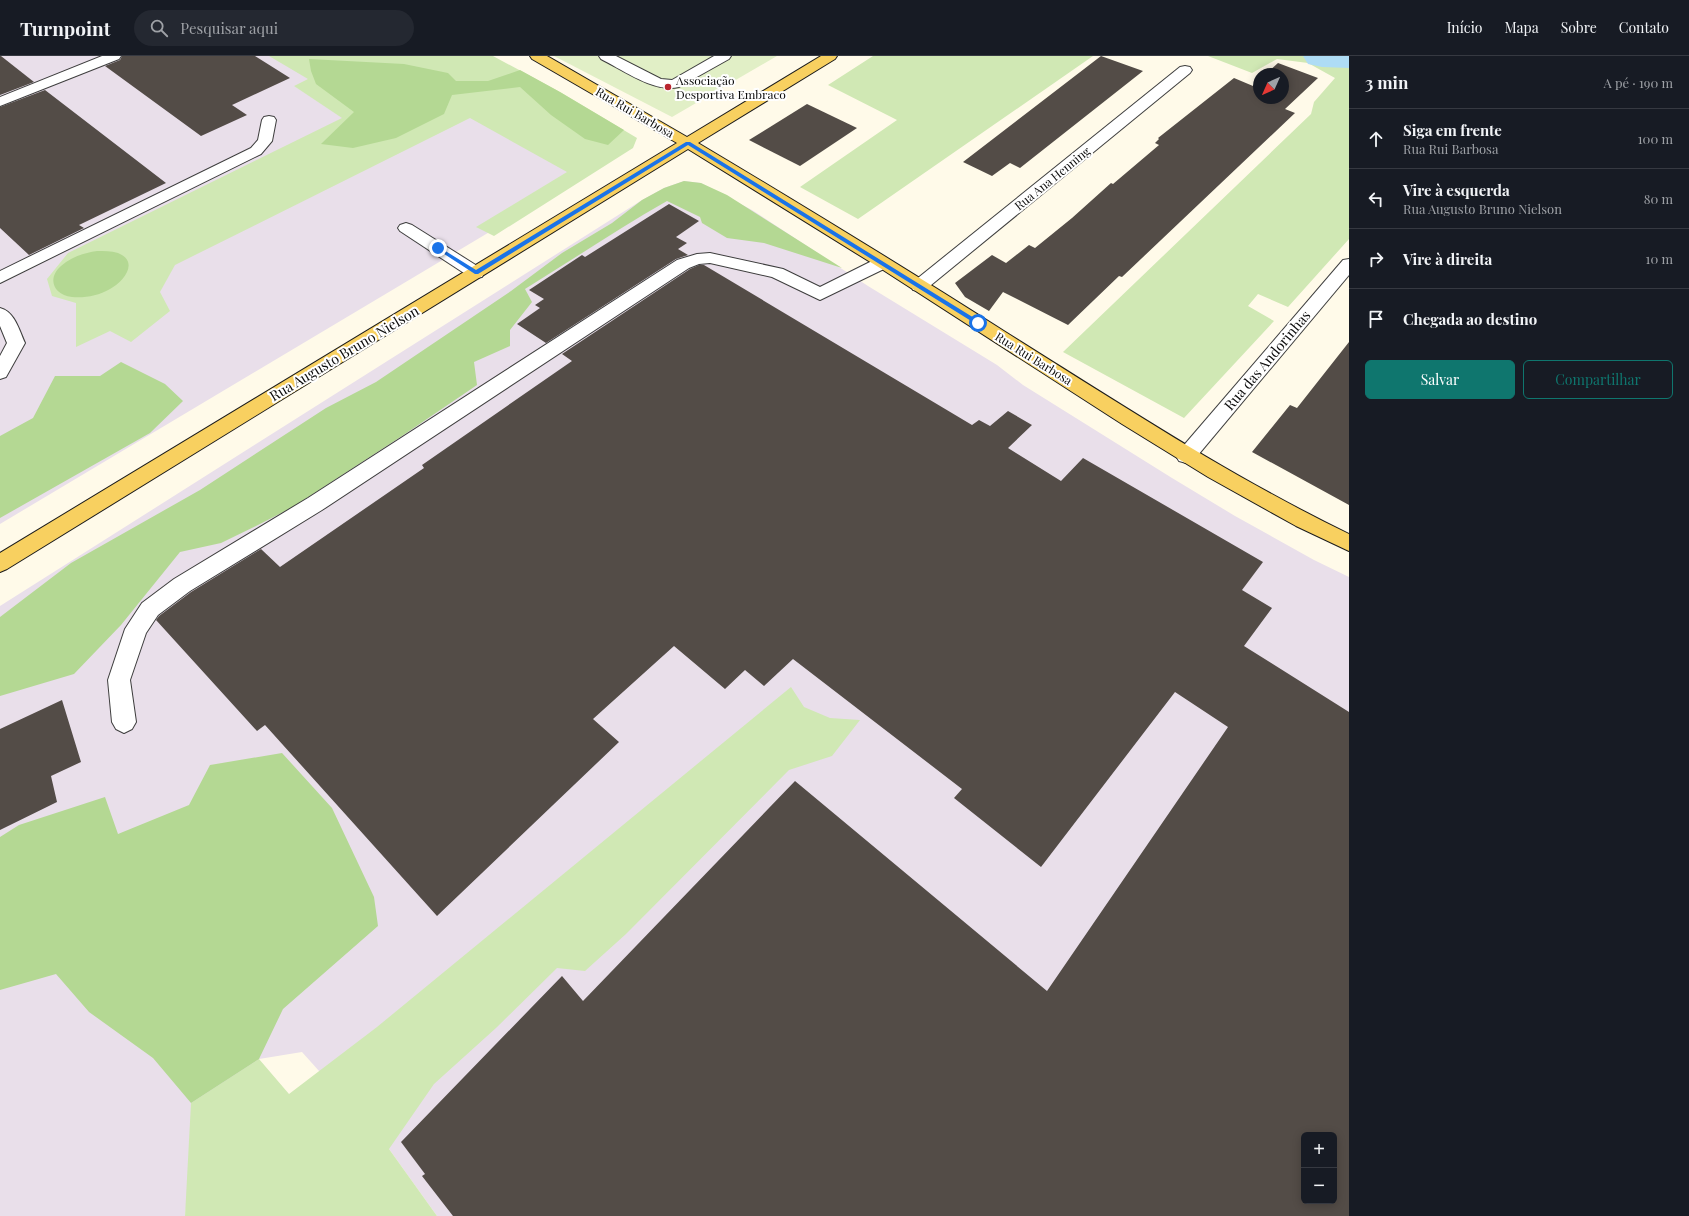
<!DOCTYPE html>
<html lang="pt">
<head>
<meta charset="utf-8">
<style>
	:root { --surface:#171b24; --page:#242831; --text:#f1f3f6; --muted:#9ea1a6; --line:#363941; --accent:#0f766e }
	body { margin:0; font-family:"Playfair Display",serif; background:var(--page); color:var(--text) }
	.controls { position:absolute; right:12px; bottom:12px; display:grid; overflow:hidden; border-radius:6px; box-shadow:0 2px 10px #0003 }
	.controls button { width:36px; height:36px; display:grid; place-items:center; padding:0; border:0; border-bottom:1px solid var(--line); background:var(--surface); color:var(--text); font:20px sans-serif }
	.compass { position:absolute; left:1253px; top:12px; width:36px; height:36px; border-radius:50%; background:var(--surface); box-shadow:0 2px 10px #0003; rotate:225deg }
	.stop { position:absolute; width:12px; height:12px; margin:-9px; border:3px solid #1a73e8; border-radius:50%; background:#fff }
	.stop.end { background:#1a73e8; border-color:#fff; box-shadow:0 1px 4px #0008 }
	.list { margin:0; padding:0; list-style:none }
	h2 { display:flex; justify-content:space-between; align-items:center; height:52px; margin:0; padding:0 16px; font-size:17px }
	h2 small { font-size:13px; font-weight:400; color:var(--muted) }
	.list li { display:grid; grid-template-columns:26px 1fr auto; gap:12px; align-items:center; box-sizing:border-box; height:60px; padding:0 16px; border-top:1px solid var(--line) }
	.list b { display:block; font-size:15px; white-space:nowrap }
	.list p { margin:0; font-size:13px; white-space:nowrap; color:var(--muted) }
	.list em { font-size:13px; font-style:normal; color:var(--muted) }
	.actions { display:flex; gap:8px; padding:12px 16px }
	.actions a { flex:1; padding:9px 0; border:1px solid var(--accent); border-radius:6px; text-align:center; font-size:14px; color:var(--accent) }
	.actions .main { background:var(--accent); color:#fff }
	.icon { flex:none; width:22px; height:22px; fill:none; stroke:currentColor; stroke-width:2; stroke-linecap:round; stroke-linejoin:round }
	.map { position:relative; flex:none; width:1349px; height:1160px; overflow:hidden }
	header { display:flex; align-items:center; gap:24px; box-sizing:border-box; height:56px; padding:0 20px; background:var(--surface); border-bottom:1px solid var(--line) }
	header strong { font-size:19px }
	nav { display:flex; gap:22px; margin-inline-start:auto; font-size:14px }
	.search { width:280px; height:36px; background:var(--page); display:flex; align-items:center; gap:10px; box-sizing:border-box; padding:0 14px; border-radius:22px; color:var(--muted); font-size:15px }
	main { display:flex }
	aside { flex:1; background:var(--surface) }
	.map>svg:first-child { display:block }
</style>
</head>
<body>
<header>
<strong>Turnpoint</strong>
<div class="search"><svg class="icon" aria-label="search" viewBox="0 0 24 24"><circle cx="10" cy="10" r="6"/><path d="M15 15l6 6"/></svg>Pesquisar aqui</div>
<nav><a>Início</a><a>Mapa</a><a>Sobre</a><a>Contato</a></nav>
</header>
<main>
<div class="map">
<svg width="1349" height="1160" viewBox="0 0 1349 1160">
	<rect width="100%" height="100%" fill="#fffae9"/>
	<g fill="#e9dfea" fill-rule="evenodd">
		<path d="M0,0H487L627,94L0,468Z"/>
		<path d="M684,125L701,127L752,154L868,230L997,309L1023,329L1172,422L1235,460L1314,504L1349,521V1160H437L389,1093L302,996L259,1003L188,1134L185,1160H0V550L642,144L664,132ZM1304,1079H1334V1145H1304Z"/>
	</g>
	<g fill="#d0e8b4">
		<path d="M269,0H493L560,36L637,82L633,92L494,180L476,171L567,116L470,62L175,209L160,236L170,255L131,286L110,275L76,291V247L52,240L47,223L68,197L342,62L294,30L308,23Z"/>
		<path d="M873,0H1093L858,163L800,131L897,64L828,29Z"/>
		<path d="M1208,0H1349V183L1288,251L1258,238L1248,250L1274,265L1184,362L1063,296L1311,58L1314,46L1335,22L1308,7L1277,3L1252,17Z"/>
		<path d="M791,631L804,651L830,662L860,664L832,700L789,714L626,878L585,915L557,912L496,972L434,1028L389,1093L437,1160H185L191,1047L259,1003L289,1038L377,971Z"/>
	</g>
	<g fill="#b4d893">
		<path d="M309,3L404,8L448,17L456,25H488L520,14L560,36L624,74L608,89L585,83L551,59L520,31L452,39L444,58L396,82L353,92L321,88L354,56L316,28L311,15Z"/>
		<path d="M684,125L701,127L727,139L842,212L764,187L727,182L702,167L700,161L667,145C618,173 572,204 525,233L532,246L510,274V290L474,306L477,329L402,380L293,451L258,469L221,487L180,496L121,569L74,618L0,640V561L71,507L200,434L326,352L376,326L511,235L562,197L612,167L642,144L664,132Z"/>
		<path d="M97,195C104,195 111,195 118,197C140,206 123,226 110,233C98,240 85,242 72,241C53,239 47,222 61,210C71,201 84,197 97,195Z"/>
		<path d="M121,306L165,328L183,345L150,377L0,462V380L33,362L55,320H100Z"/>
		<path d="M282,697L332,752L374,841L378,870L283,953L259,1003L191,1047L153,1002L89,956L56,918L0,934V781L19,769L105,741L118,778L189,749L210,709Z"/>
	</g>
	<path fill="#e1efc6" d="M554,0H777L672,61Z"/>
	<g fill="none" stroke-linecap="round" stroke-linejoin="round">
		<path fill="#aedcf5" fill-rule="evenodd" d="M1303,0H1349V12L1322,11L1308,8Z"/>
	</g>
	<g fill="#534c47" fill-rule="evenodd">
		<path d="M0,0H1L34,26L0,39Z"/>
		<path d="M122,0H255L290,22L232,49L247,59L201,80L105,10L120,4Z"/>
		<path d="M1101,0L1143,15L1020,112L1010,107L992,120L963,106Z"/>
		<path d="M1278,7L1318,22L1285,53L1295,57L1122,221L1119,220L1068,269L1003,236L989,255L965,241L955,227L992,199L1006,207L1029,189L1035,192L1072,162L1111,127L1113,128L1159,89L1155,87L1159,83L1158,82L1234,22L1253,30L1259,24V42H1283V18H1266Z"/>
		<path d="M45,34L166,127L79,169L84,172L29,199L0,172V51Z"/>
		<path d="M807,48L857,72L800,110L749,84Z"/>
		<path d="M669,148L699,165L676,181L687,187L678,193L688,199L676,203L546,287L517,268L540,252L535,249L544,243L529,234L582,199L585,201Z"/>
		<path d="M699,209H704L972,369L979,364L990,370L1008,355L1032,369L1008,392L1061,425L1083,402L1263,506L1242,534L1272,552L1244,590L1349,656V1160H453L422,1120L425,1118L401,1086L562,920L583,945L795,725L1047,935L1228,671L1175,636L1041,811L954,742L962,733L793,603L764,630L745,614L725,633L674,590L593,663L619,686L437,860L265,669L257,675L156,564L159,560L191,536L261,493L280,511L424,412L422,409L572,305L562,298L690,213ZM1304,1079H1334V1145H1304Z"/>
		<path d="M1349,286V449L1252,396L1290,349L1297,352Z"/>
		<path d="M62,644L81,706L51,720L57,746L0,774V673Z"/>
	</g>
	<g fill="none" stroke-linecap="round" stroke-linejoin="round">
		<defs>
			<g id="minor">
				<path d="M102,0H121L119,3L0,50V41Z"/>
				<path d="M599,0H616L661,23L672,24L714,0H731L729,3L679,31C654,37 623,14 601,3Z"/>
				<path d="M1185,10L1190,11L1192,14L1190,17L925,234L919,235L913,234L911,230L913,226L1180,11Z"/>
				<path d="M269,60L274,61L276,64L272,85L261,98L0,227V215L251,92L258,84L262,64L264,61Z"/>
				<path d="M406,167L412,169L482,213L484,217L482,221L476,222L470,221L400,175L398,172L400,169Z"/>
				<path d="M710,197L783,213L820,231L876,203L882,202L888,203L890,207L888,211L820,244L772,221L710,207L699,208L689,212L322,454L190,535L158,559L146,577L130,624L136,666L132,673L124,677L116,673L112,666L108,624L125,573L142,547L174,523L308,442L677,204L697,198Z"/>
				<path d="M1349,203V219L1193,405L1186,407L1179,405L1176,400L1179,395L1343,204Z"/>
				<path d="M0,252C15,256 19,274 25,287L6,321L0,323V300L7,287L0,270Z"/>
			</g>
			<path id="major" d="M530,0H547L687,81L821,0H837L835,3L698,87C802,149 905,212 1007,277C1119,347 1229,420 1349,478V495L1296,470L1208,421L1122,368L880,212L688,93L7,513L0,516V497L677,87L532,3Z"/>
		</defs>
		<use href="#minor" stroke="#3e3e3e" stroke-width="2"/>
		<use href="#major" stroke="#1c1c1c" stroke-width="2"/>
		<use href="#minor" fill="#fff" fill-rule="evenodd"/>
		<use href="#major" fill="#f8d060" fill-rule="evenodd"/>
	</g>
	<path fill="#1a73e8" d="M686,86H690L979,265V268H976L688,89L478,218H475L435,192L439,191L476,214Z"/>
	<circle fill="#b9252e" stroke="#fff" stroke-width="1.5" cx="668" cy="31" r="4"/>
	<g text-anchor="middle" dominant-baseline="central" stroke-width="4" stroke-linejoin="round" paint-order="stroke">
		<g font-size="12" fill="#0b0b0b" stroke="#fff" text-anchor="start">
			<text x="676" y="24">Associação<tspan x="676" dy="14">Desportiva Embraco</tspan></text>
		</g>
		<g font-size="12" fill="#0b0b0b" stroke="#fff">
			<text transform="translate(635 56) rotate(30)">Rua Rui Barbosa</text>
			<text transform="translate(1052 122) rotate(-39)">Rua Ana Henning</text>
			<text transform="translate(1034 302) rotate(32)">Rua Rui Barbosa</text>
		</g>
		<g font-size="14" fill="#0b0b0b" stroke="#fff">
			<text transform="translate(344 297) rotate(-31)">Rua Augusto Bruno Nielson</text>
			<text transform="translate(1267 304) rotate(-50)">Rua das Andorinhas</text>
		</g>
	</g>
</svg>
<div class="controls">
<button>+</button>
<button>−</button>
</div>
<svg class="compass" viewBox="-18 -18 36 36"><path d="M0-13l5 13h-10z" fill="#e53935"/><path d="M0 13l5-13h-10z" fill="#9ea1a6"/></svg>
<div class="stop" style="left:978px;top:267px"></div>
<div class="stop end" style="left:438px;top:192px"></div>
</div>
<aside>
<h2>3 min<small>A pé · 190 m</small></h2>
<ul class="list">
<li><svg class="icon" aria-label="ahead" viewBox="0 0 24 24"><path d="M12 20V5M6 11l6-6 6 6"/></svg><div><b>Siga em frente</b><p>Rua Rui Barbosa</p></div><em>100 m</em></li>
<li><svg class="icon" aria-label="left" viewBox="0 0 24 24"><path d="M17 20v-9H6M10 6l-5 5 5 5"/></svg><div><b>Vire à esquerda</b><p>Rua Augusto Bruno Nielson</p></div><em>80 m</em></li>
<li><svg class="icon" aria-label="right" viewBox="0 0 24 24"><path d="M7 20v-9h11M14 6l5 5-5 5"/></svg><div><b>Vire à direita</b></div><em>10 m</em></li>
<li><svg class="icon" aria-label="arrive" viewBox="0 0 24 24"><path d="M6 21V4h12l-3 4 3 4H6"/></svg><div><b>Chegada ao destino</b></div></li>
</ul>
<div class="actions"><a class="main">Salvar</a><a>Compartilhar</a></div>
</aside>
</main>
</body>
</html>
